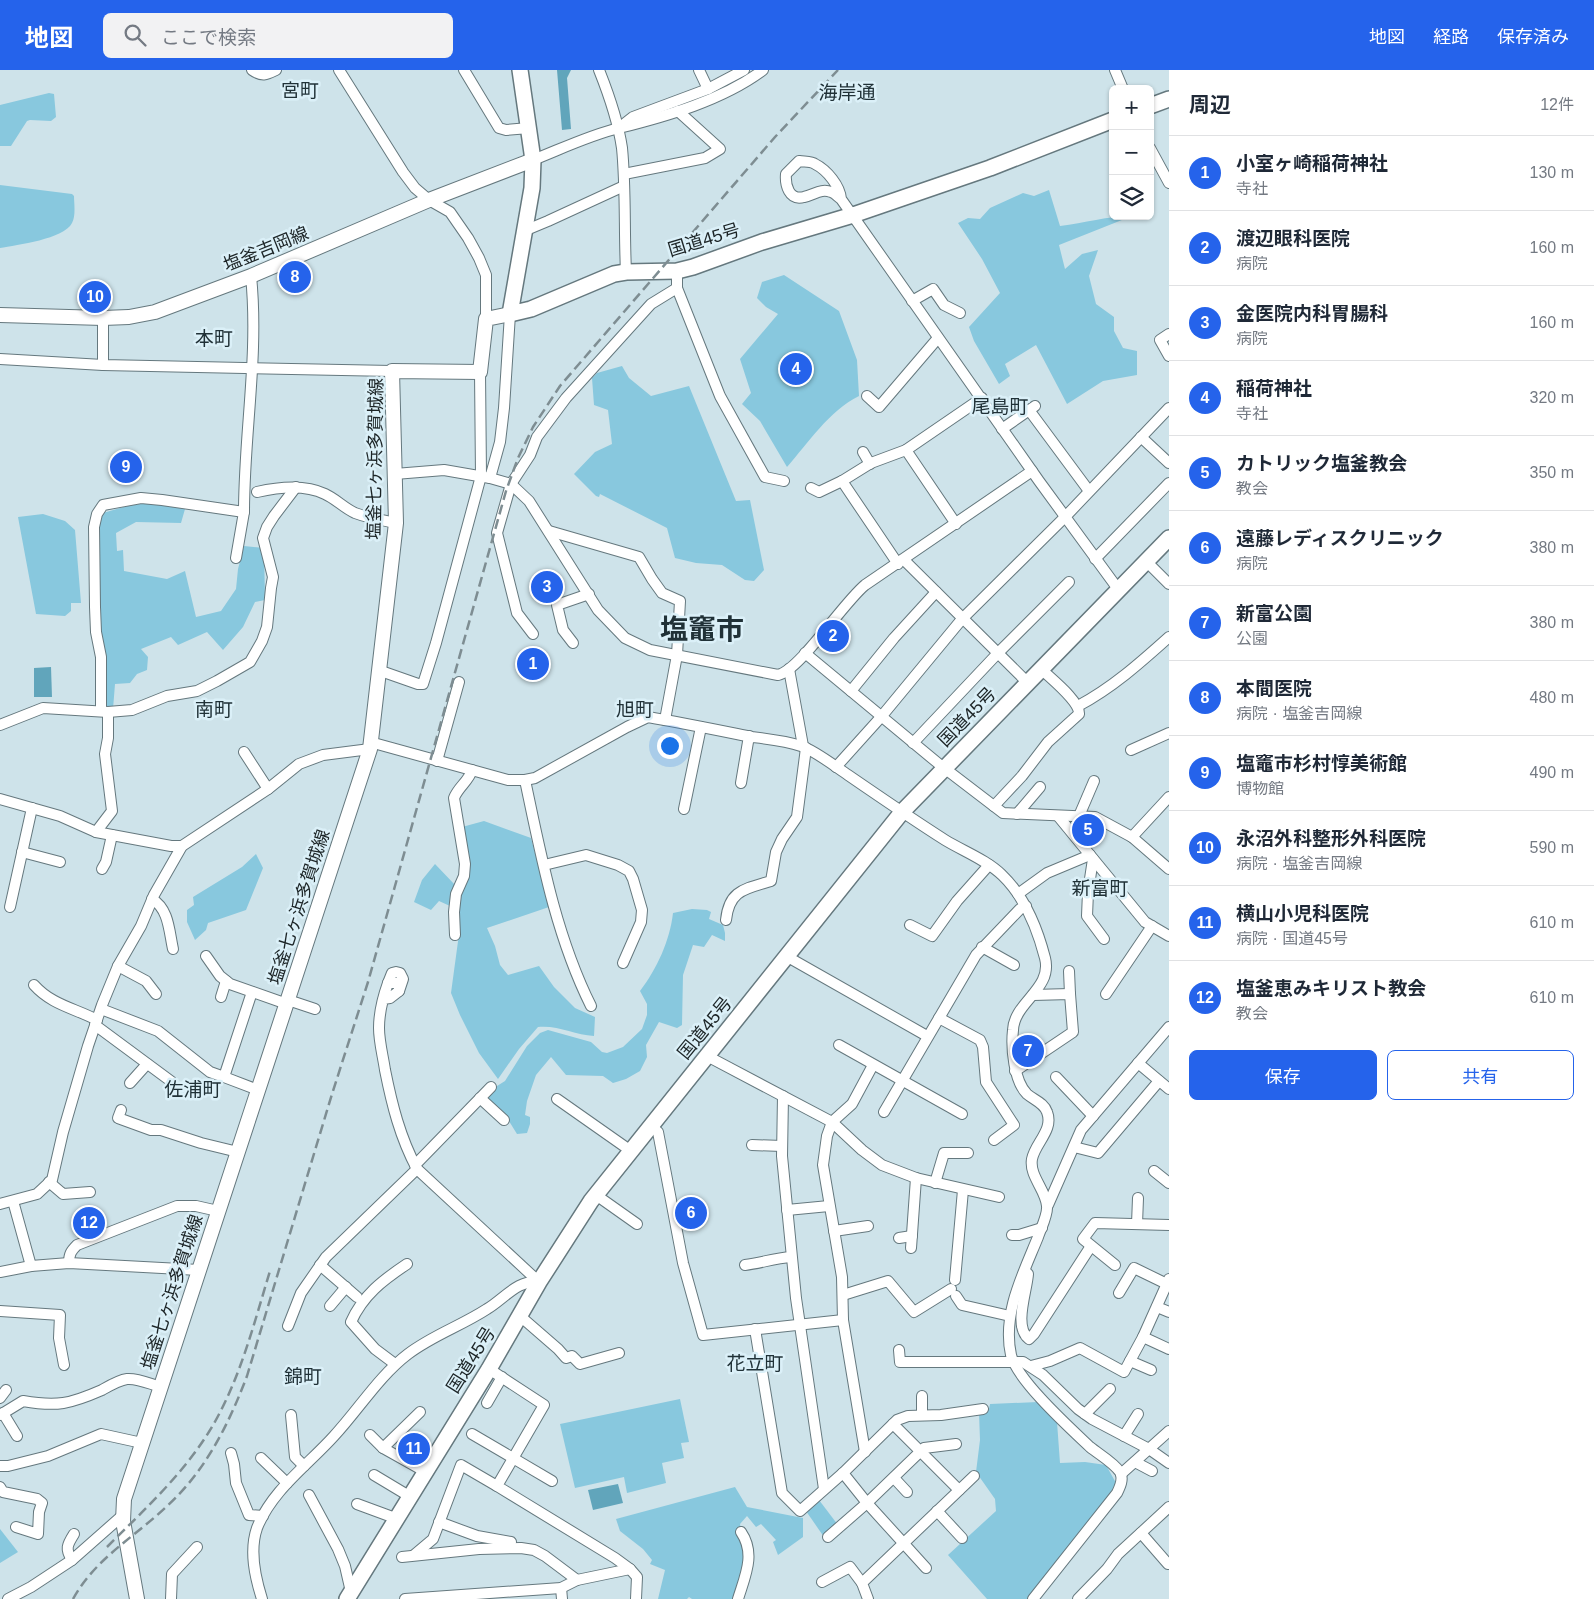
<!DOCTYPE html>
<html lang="ja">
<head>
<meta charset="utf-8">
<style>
	:root { --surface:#fff; --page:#f2f2f3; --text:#1f2937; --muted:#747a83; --line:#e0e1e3; --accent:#2563eb }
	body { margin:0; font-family:Arial,"Noto Sans JP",sans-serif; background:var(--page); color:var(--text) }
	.controls { position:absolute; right:15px; top:15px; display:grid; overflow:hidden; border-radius:8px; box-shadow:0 1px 4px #0004 }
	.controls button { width:45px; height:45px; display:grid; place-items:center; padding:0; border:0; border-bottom:1px solid var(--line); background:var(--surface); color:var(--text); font:25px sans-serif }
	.you { position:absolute; left:669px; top:675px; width:18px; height:18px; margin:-12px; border:4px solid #fff; border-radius:50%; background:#1a73e8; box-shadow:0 0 0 8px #1a73e833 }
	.badge { display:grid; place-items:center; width:32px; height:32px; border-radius:50%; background:var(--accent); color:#fff; font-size:16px; font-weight:700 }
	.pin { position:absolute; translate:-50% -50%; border:2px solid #fff; box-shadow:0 1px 5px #0006 }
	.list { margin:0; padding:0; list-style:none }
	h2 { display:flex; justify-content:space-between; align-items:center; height:65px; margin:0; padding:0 20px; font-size:21px }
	h2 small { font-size:16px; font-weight:400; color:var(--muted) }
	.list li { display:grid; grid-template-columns:32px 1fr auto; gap:15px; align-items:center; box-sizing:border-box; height:75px; padding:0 20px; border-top:1px solid var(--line) }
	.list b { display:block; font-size:19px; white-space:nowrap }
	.list p { margin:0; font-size:16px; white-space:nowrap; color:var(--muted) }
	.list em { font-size:16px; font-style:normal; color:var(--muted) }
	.actions { display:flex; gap:10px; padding:15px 20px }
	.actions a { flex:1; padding:11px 0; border:1px solid var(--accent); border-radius:8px; text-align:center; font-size:18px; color:var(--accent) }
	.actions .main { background:var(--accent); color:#fff }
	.icon { flex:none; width:28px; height:28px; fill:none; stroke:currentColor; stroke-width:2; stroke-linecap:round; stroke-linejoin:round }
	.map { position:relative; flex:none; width:1169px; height:1529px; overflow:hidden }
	header { display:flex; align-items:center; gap:30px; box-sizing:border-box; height:70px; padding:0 25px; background:var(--accent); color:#fff }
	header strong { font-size:24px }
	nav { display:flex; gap:28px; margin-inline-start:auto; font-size:18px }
	.search { width:350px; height:45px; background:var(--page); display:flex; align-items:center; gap:12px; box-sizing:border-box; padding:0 18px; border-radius:8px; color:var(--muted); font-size:19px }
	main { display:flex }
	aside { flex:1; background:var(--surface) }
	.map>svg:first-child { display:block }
</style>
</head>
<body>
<header>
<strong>地図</strong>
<div class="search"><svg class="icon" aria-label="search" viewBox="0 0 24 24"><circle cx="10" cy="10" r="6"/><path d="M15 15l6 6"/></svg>ここで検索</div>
<nav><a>地図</a><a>経路</a><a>保存済み</a></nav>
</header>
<main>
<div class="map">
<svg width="1169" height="1529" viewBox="0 0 1169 1529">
	<rect width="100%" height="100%" fill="#cee3ea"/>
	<g fill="#88c8de">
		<path d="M49,23L54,24L56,47L51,51L30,50L27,51L11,76H0V35Z"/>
		<path d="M0,115L72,124L74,126C74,133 76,146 72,153C64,169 17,175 0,178Z"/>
		<path d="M1049,120L1060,156C1084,153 1108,146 1132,146L1059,175L1065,199L1082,184L1098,180L1089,206L1096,234L1114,247V261L1123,278L1137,281V305L1103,311L1067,334L1036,275L1005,294L1010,306L999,314L974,271L969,257L1000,223L982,189L958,153L968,148L980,149L990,138L1023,123L1034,126Z"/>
		<path d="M784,205L839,241L857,290L859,326C829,341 808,373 787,397L760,351L742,334L751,323L740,289L778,244L766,237L757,228L762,212Z"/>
		<path d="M622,296L629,308L651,326L689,316L736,431L750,430L764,500L754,511L745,510L722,495L696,493L675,488L667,458L600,424L599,427L596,426L574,404L595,382L612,374L608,340L594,335L592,308L597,303Z"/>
		<path d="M148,433L185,439L181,453L136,452L116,463L117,481L123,480L124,501L167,509L185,501L196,547L221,541L236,519L238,499L244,476L264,478L265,530L255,532L243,557L223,580L207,562L178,575L171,567L141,579L148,587L147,600L137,604L130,613L115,614L113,639L104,638L97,460L103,443L127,436Z"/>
		<path d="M43,444L65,451L75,460L81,533H71V541L65,546L36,544L18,447Z"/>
		<path d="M484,751L531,768L549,837L487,858L495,876L500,895L508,905L539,896L554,917L575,938L595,947L594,966C575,965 558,955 538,957L519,979L498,1009L479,983L460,945L451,923L459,864L456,841L467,805L462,757Z"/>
		<path d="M256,784L263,798L246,840L208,853L206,860L195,870L187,852V840L194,835L193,827L242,797Z"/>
		<path d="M435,794L456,816L450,836L439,831L431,840L414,832L422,810Z"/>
		<path d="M692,839L707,840L711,842L709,849L723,855L725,863V871L712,865L704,877L693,875L683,905L682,955L677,958L659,952L646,975L647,987L640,1001L626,1009L613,1013L603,1006L566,1005L551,987L536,1005L527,1031L525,1045L530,1047V1054L527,1063L517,1064L507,1048L487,1028L497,1016L505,1011L527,976L540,963L548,960L591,972L602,982L607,983L623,977L642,959L647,945V934L640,921C657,899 670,870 673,843Z"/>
		<path d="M680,1329L689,1372L681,1373L684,1388L662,1393L666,1413L627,1423L624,1407L575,1418L560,1354Z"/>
		<path d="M1038,1332L1057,1352L1060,1393L1085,1392L1106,1395L1116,1413L1109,1425L1028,1529H987L948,1485L996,1441L995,1429L976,1402L980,1370L979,1342L989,1339L990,1334Z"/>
		<path d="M735,1417L747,1437L803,1448V1467L778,1485L773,1472L776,1470L761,1454L756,1457L747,1446L740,1454L746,1486L735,1529H692L689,1527L687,1529H658L665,1500L650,1494L652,1490L643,1479L620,1461L616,1449Z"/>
		<path d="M819,1430L838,1455L824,1467L806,1441Z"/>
		<path d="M0,1459L18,1482L0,1493Z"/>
	</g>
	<g fill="#61a5bb">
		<path d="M557,0H571L567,8L571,59L562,60Z"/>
		<path d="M51,597L52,627H34V598Z"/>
		<path d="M618,1414L623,1433L593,1440L588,1420Z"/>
	</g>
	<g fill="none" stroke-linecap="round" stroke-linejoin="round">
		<defs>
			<g id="minor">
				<path d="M252,0C262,7 266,5 276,0"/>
				<path d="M339,0L403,102L415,118L429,130L450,142L468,168L479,188L486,205V249"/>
				<path d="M464,0L499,58L506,60L529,58"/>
				<path d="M599,0C609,25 618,51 622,78C626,119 624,161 626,202"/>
				<path d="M699,0L708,19"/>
				<path d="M1115,0L1123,19"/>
				<path d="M619,58L633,47L708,19L744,0"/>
				<path d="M1150,78L1169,113"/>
				<path d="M533,90C561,79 590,65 619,58C667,46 723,30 763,0"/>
				<path d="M624,104L705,88L720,79L678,41"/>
				<path d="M841,129C840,116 827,100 815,94C811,91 804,92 799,91L786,104C785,115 789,131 804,127C814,125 821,118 831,122C835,123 838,127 841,129L1039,411L1118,519"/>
				<path d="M524,161L548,151L624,116"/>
				<path d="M677,218L720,326L765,407L784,411"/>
				<path d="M912,231L933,219L944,235L960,243"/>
				<path d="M103,248V295"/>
				<path d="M1169,264L1160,270L1169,286"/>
				<path d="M0,289L103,295L392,301"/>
				<path d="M867,326L879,337L938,268"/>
				<path d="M1029,340L1089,421"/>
				<path d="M1002,359L1035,336"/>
				<path d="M1141,367L1169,393"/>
				<path d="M906,380L956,454"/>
				<path d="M863,382L870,394"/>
				<path d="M395,404L444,400L490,408L500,372L504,338L510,244"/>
				<path d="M490,408L511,414L529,431L598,540L625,568L650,580L778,605C800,600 843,533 865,515L1032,401"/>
				<path d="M842,411L898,494"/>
				<path d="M811,418L819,422L842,411L871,393L906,380L982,328"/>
				<path d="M257,422C279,417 304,414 325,424C336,429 344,438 355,443C368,448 382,450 396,453"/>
				<path d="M549,461L639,487L652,509L662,523L680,531L677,585L665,650"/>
				<path d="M236,488L244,442"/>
				<path d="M1095,489L1169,413"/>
				<path d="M904,490L1027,612"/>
				<path d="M1146,491L1169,514"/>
				<path d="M533,564L517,543L497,463L511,414L530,385L537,367L566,328L651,234L677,218V201"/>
				<path d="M573,573L563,560L557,535L589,524"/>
				<path d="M805,583L939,694L1003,743L1095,747L1132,767L1169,799"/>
				<path d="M789,599L803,676"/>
				<path d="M378,600L418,614H423L436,573L481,406L480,302"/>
				<path d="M851,621L894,568L936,522"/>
				<path d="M1078,636C1112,618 1140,593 1169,567"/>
				<path d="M101,641V587L96,562L95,537L94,457L97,444L103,435L141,428L162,430L244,442C244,363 259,285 251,206"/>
				<path d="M0,655L43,638L108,642L132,640L167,626L197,621L217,611L250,592L262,571L267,557L271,518L273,507L263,468L267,457L274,446L296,417"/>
				<path d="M370,672L508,710H525L535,708L627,657L648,647C683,653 717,660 752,667C768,669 786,671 801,676C814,680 836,697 848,705C880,727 912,749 945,770C963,781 987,790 1002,805C1025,827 1037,857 1045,888C1053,919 1014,932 1013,960C1011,978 1014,1011 1027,1024C1034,1030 1044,1033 1047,1042C1054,1060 1035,1073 1032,1089C1029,1106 1046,1120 1047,1136C1048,1145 1041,1158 1038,1167C1023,1204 1002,1244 1011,1285C1017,1310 1070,1358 1090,1377C1100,1385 1113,1392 1120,1402C1124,1409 1120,1417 1117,1423L1033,1529"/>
				<path d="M913,673L998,583L1069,512"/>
				<path d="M1131,680L1169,663"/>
				<path d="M244,682L268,719"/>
				<path d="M437,691L459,612"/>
				<path d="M836,697L881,647L962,549L1065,447L1169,338"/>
				<path d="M525,710C541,786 556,866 591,936"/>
				<path d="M741,713L749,666"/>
				<path d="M0,729L60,746L96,762L171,776H182"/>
				<path d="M994,736L1022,706L1048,672L1079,644C1080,631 1050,608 1040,598"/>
				<path d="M684,739L701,657"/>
				<path d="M1017,744L1040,717"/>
				<path d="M1058,746L1145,852L1169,866"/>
				<path d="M1079,746L1094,711"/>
				<path d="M96,762L112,741L105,684L108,668V642"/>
				<path d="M1132,767L1169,727"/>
				<path d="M22,782L60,792"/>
				<path d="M1093,789L1088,822L1087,846L1104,869"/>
				<path d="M544,795L586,785L618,795L629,801L633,809L642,840L641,852L623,893"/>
				<path d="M102,799L106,792L112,765"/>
				<path d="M1018,824L1047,803L1090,785"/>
				<path d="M152,829C169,839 169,861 173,879"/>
				<path d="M10,837L32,738"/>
				<path d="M726,850C729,820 745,819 771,811L776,782L782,769L797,747L806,678"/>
				<path d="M910,855L932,866L957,831L989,795"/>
				<path d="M455,865L454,842L456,824L464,806L465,794L454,728C458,717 469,711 472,700"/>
				<path d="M982,877L1014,895"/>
				<path d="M206,886L220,906L230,914L287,934"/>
				<path d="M786,886L927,966"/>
				<path d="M118,896L146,911L156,924"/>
				<path d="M1069,901L1070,924"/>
				<path d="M388,913L392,903L396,902L400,903L403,909L399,921"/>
				<path d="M34,915C52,935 74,938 97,950"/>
				<path d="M252,922L224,1007L258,1020"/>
				<path d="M1106,924L1152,856"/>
				<path d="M221,927L226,911"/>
				<path d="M383,929L390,928L399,921V915L397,913H388C383,927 379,942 379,958C379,972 383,986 385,1000C392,1035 400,1067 417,1099L539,1212"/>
				<path d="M288,930L315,939"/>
				<path d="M101,939L158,961L210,1002L224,1007"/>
				<path d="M939,948L980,970L983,977L986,1012L1014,1055L994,1070"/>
				<path d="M95,955L172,1012"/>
				<path d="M839,975L962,1044"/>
				<path d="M707,986L832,1052L862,1080L882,1095L916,1108L999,1127"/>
				<path d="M1138,993L1169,1019"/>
				<path d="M1015,1001L1073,962L1070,924L1033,925"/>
				<path d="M1056,1007L1093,1046"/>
				<path d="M130,1013L147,994"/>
				<path d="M783,1026L782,1086L796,1228L824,1419"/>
				<path d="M480,1028L504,1050"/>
				<path d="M557,1029L631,1081"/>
				<path d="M121,1040L118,1048L151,1060H161L201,1073L238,1082"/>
				<path d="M884,1042L976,885L1020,839L1026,836"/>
				<path d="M651,1056L658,1062L683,1193L703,1265L843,1250"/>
				<path d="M752,1075L782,1076"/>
				<path d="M1074,1077L1098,1083L1159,1011"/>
				<path d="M415,1095L491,1017"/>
				<path d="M1154,1101L1169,1113"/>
				<path d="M49,1112L63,1124L90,1122"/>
				<path d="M935,1113L944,1083H968"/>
				<path d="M596,1125L637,1154"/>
				<path d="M13,1131L31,1196"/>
				<path d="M0,1134L37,1124L52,1110L63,1062L88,976L102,935L118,896L141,856L154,825L182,776L268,719L299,694L323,685L370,679"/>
				<path d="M1048,1135L1081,1060L1169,957"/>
				<path d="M787,1140L829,1136"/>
				<path d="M1137,1154L1138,1128"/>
				<path d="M834,1161L868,1156"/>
				<path d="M1012,1165H1019L1042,1158"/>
				<path d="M899,1168L912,1166"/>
				<path d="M911,1178L916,1108"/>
				<path d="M69,1193C69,1184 71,1181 77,1175L177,1136H196L218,1141"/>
				<path d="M320,1195L357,1227"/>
				<path d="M745,1195C761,1193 775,1188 791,1187"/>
				<path d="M1115,1195L1083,1169L1095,1153L1169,1155"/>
				<path d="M0,1202L31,1196L69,1193L199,1200"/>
				<path d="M1026,1202L1028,1204C1027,1221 1013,1257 1029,1269L1034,1264L1091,1176"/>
				<path d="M955,1210L963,1120"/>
				<path d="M1119,1223L1134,1198L1167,1214"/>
				<path d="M843,1225L888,1211L914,1242L951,1219"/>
				<path d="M956,1226L962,1235L1010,1246"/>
				<path d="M330,1236L346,1217"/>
				<path d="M1157,1237L1169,1242"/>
				<path d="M0,1241L60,1245L59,1268L64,1295"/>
				<path d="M520,1246L558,1279L566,1288L572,1286L580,1294L619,1283"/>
				<path d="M288,1256L301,1223L326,1187L417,1099"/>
				<path d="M755,1259L782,1423L800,1441L843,1403L897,1350L908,1346L941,1345L983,1339"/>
				<path d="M1143,1267L1169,1279"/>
				<path d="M899,1280L900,1292H1023L1043,1305L1078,1339L1092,1349L1149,1379L1169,1393"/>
				<path d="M1130,1291L1151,1300"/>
				<path d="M395,1294L375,1279L351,1252C363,1225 383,1210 407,1194"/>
				<path d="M1031,1296L1050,1291L1080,1278L1124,1302L1143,1267L1169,1209"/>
				<path d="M489,1299L544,1335L497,1416L615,1488L630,1499L637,1507L636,1529"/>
				<path d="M922,1326V1345"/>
				<path d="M0,1328L6,1320"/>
				<path d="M487,1333L502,1307"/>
				<path d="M3,1343L17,1366"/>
				<path d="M1085,1344L1110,1319"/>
				<path d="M0,1345L23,1331C57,1337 70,1334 102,1320C109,1316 119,1310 127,1309C138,1308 150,1314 161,1317"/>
				<path d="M291,1345L295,1387L304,1396"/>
				<path d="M893,1354L959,1420"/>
				<path d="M472,1364L552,1411"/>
				<path d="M370,1365L383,1378L424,1401"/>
				<path d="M1124,1366L1138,1344"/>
				<path d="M383,1378L420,1342"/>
				<path d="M865,1382L843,1250L842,1207L823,1095L827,1066L832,1052L852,1034L873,995"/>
				<path d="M231,1383L234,1394L236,1413L249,1445L263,1446"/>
				<path d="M261,1388L287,1413"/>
				<path d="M1135,1392L1152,1401"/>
				<path d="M0,1396H8L48,1386L101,1364L142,1373"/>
				<path d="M843,1403L867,1433L926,1498"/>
				<path d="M1121,1404L1169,1361"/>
				<path d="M374,1405L409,1426"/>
				<path d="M894,1408L907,1422"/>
				<path d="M0,1417L3,1422L37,1429L42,1433L39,1442L38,1464L16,1457"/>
				<path d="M309,1425L338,1479L345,1496L351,1522"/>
				<path d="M357,1434L395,1448"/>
				<path d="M937,1441L962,1468"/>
				<path d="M439,1452L477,1466L511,1472"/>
				<path d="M1141,1463L1168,1494"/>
				<path d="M828,1467L867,1433L924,1378L956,1374"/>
				<path d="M414,1485L433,1469L461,1395L497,1416"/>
				<path d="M402,1487L479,1479L521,1478L534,1480L545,1486L577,1510"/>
				<path d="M72,1490C65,1479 67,1475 74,1464"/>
				<path d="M822,1512L850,1497L862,1513"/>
				<path d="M561,1518L562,1529"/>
				<path d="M8,1529L31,1517L72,1490L123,1445"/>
				<path d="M171,1529L172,1504L197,1477"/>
				<path d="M262,1529C255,1507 249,1481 257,1458C272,1420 308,1395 334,1366C359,1339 379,1306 408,1284C433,1265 461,1256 487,1239C504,1229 518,1209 539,1212"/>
				<path d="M405,1529L561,1518L577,1510L630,1499"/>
				<path d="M738,1529C745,1506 756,1484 741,1462"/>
				<path d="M868,1529L862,1513L974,1406"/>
				<path d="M1078,1529L1107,1499L1118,1484L1169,1437"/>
			</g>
			<g id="major">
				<path d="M0,245L103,248L129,247L155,242L251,206L429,130L533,90"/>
				<path d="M137,1529L123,1451L124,1429L370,679L396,453L392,301L480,302L486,249L510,244"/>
			</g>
			<g id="highway">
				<path d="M520,0L533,90L532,118L510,244L531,239L614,204L626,202L677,201L693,197L762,172L853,145L990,98L1113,50"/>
				<path d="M1150,36L1169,29"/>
				<path d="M347,1529L489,1299L539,1212L591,1131L902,742L1169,468"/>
			</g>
		</defs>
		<use href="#minor" stroke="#65787e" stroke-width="12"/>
		<use href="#major" stroke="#65787e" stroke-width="16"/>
		<use href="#highway" stroke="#65787e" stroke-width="18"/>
		<use href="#minor" stroke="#fff" stroke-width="10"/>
		<use href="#major" stroke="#fff" stroke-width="14"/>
		<use href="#highway" stroke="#fff" stroke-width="15"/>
		<g stroke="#7e8d92" stroke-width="2.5" stroke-dasharray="10 5" stroke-linecap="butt">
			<path d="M107,1477C147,1437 190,1398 217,1348C242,1302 255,1250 270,1201"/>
			<path d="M73,1529C95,1489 133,1468 165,1438C205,1402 228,1356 247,1306L332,1024L368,912L506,421L518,388L533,357L560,316L775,67L838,0"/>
		</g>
	</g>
	<g text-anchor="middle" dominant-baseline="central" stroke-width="5" stroke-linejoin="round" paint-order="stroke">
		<g font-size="18" fill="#1c2426" stroke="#dbf0f8">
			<text transform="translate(704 170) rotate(-17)">国道45号</text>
			<text transform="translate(266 179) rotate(-22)">塩釜吉岡線</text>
			<text transform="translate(375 389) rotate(-89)">塩釜七ヶ浜多賀城線</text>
			<text transform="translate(967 647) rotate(-46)">国道45号</text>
			<text transform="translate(299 837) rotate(-72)">塩釜七ヶ浜多賀城線</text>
			<text transform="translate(705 958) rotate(-51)">国道45号</text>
			<text transform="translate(172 1222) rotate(-72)">塩釜七ヶ浜多賀城線</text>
			<text transform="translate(471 1290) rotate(-58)">国道45号</text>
		</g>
		<g font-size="19" fill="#203137" stroke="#dbf0f8">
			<text x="300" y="20">宮町</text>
			<text x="847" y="22">海岸通</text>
			<text x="214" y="268">本町</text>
			<text x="1000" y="336">尾島町</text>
			<text x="214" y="639">南町</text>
			<text x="635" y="639">旭町</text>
			<text x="1100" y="818">新富町</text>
			<text x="193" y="1019">佐浦町</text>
			<text x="755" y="1293">花立町</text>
			<text x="303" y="1306">錦町</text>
		</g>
		<g font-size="28" font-weight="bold" fill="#203137" stroke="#dbf0f8">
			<text x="702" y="559">塩竈市</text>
		</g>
	</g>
</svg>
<div class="controls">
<button>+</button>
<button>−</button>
<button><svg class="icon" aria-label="layers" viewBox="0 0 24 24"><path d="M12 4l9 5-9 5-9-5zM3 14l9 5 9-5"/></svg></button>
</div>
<div class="you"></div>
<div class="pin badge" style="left:533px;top:594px">1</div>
<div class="pin badge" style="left:833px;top:566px">2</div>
<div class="pin badge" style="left:547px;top:517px">3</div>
<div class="pin badge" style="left:796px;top:299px">4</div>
<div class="pin badge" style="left:1088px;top:760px">5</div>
<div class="pin badge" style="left:691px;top:1143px">6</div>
<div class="pin badge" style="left:1028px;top:981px">7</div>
<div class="pin badge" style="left:295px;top:207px">8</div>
<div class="pin badge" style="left:126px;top:397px">9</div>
<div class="pin badge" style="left:95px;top:227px">10</div>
<div class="pin badge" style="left:414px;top:1379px">11</div>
<div class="pin badge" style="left:89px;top:1153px">12</div>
</div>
<aside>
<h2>周辺<small>12件</small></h2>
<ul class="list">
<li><span class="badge">1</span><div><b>小室ヶ崎稲荷神社</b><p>寺社</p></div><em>130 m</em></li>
<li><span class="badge">2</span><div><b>渡辺眼科医院</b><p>病院</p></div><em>160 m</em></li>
<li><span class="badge">3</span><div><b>金医院内科胃腸科</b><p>病院</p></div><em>160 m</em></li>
<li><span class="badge">4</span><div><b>稲荷神社</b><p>寺社</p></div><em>320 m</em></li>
<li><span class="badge">5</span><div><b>カトリック塩釜教会</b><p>教会</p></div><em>350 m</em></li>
<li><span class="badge">6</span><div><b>遠藤レディスクリニック</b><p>病院</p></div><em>380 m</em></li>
<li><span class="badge">7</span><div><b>新富公園</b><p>公園</p></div><em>380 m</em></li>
<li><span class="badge">8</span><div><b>本間医院</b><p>病院 · 塩釜吉岡線</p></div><em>480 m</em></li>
<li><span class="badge">9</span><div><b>塩竈市杉村惇美術館</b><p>博物館</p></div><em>490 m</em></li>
<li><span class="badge">10</span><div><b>永沼外科整形外科医院</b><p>病院 · 塩釜吉岡線</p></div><em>590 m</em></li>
<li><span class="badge">11</span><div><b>横山小児科医院</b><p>病院 · 国道45号</p></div><em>610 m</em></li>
<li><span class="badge">12</span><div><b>塩釜恵みキリスト教会</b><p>教会</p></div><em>610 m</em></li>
</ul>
<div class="actions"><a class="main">保存</a><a>共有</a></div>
</aside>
</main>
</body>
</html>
